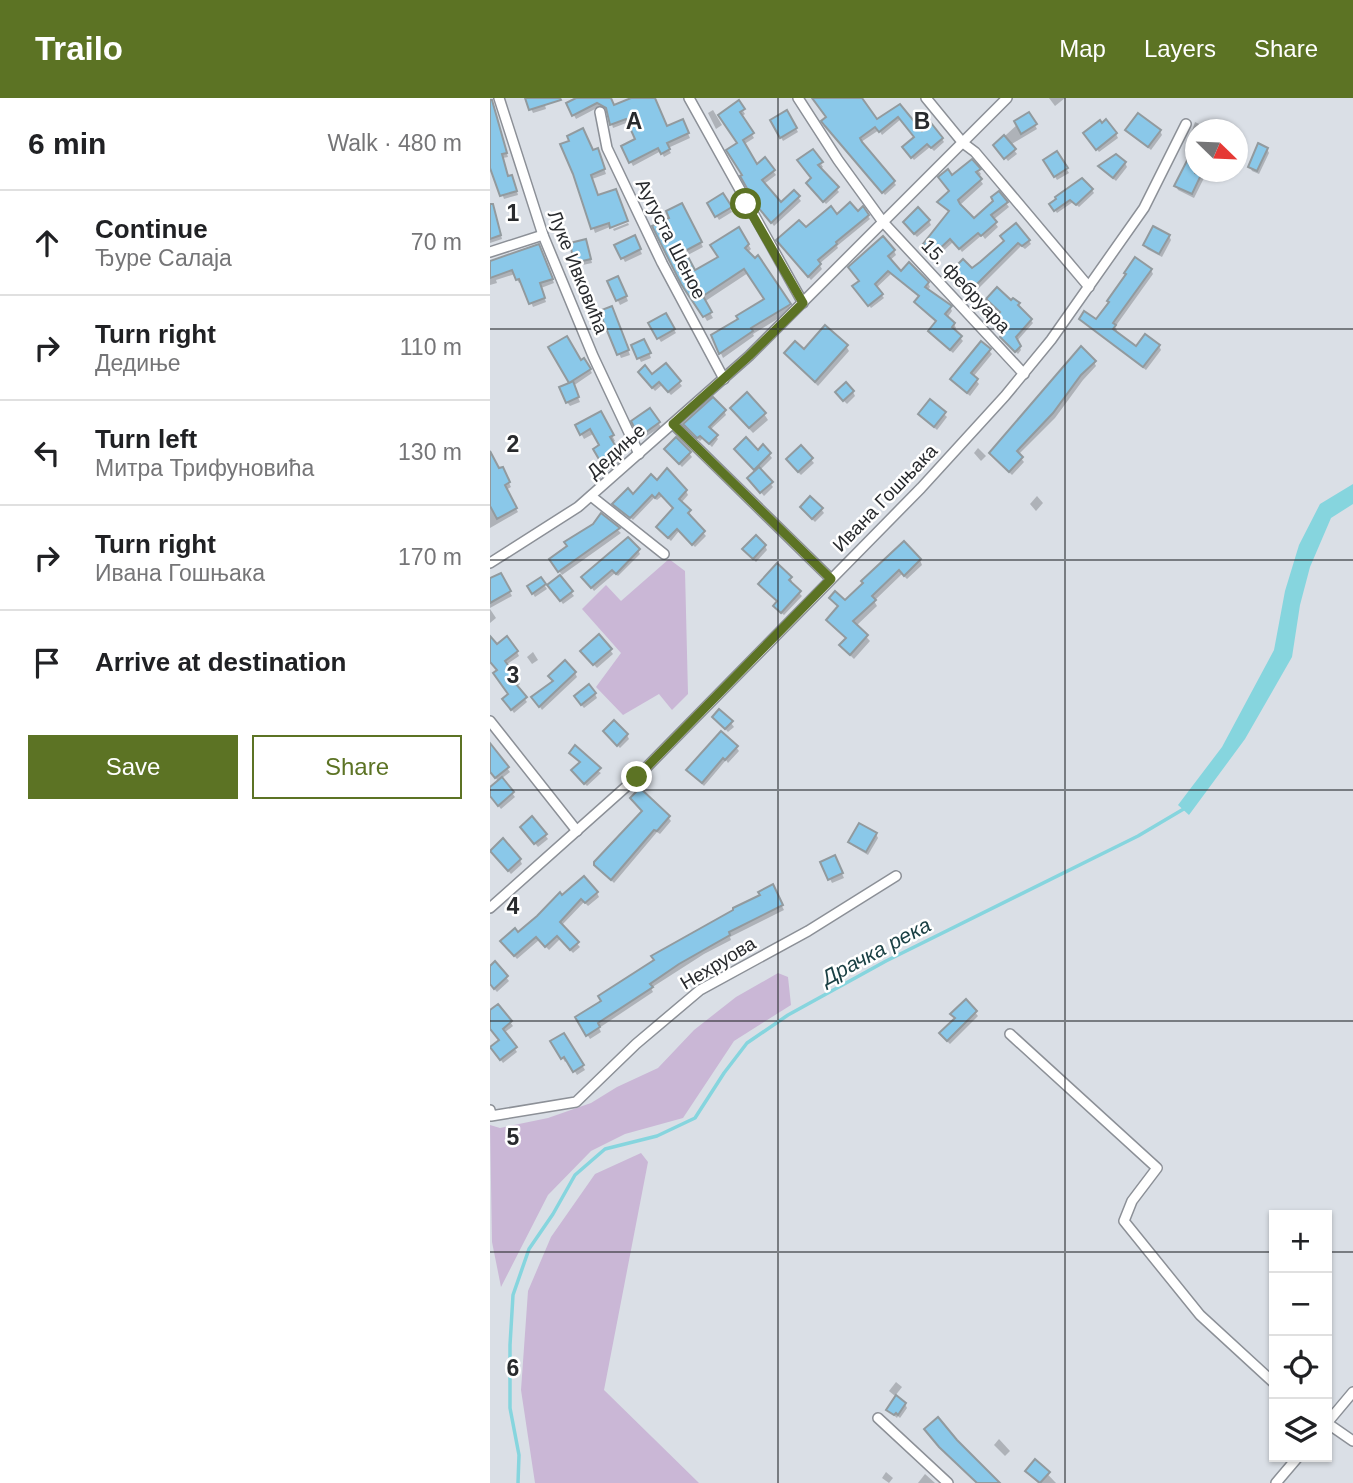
<!DOCTYPE html>
<html lang="en">
<head>
<meta charset="utf-8">
<style>
	:root { --surface:#fff; --page:#f6f6f6; --text:#202124; --muted:#757577; --line:#e0e0e0; --accent:#5c7324 }
	body { margin:0; font-family:Helvetica,sans-serif; background:var(--page); color:var(--text) }
	.controls { position:absolute; right:21px; bottom:21px; display:grid; overflow:hidden; border-radius:0px; box-shadow:0 2px 5px #0004 }
	.controls button { width:63px; height:63px; display:grid; place-items:center; padding:0; border:0; border-bottom:2px solid var(--line); background:var(--surface); color:var(--text); font:35px sans-serif }
	.compass { position:absolute; left:695px; top:21px; width:63px; height:63px; border-radius:50%; background:var(--surface); box-shadow:0 2px 5px #0004; rotate:113deg }
	.stop { position:absolute; width:21px; height:21px; margin:-16px; border:5px solid #5c7324; border-radius:50%; background:#fff }
	.stop.end { background:#5c7324; border-color:#fff; box-shadow:0 2px 7px #0008 }
	.list { margin:0; padding:0; list-style:none }
	h2 { display:flex; justify-content:space-between; align-items:center; height:91px; margin:0; padding:0 28px; font-size:30px }
	h2 small { font-size:23px; font-weight:400; color:var(--muted) }
	.list li { display:grid; grid-template-columns:46px 1fr auto; gap:21px; align-items:center; box-sizing:border-box; height:105px; padding:0 28px; border-top:2px solid var(--line) }
	.list b { display:block; font-size:26px; white-space:nowrap }
	.list p { margin:0; font-size:23px; white-space:nowrap; color:var(--muted) }
	.list em { font-size:23px; font-style:normal; color:var(--muted) }
	.actions { display:flex; gap:14px; padding:21px 28px }
	.actions a { flex:1; padding:16px 0; border:2px solid var(--accent); border-radius:0px; text-align:center; font-size:24px; color:var(--accent) }
	.actions .main { background:var(--accent); color:#fff }
	.icon { flex:none; width:38px; height:38px; fill:none; stroke:currentColor; stroke-width:2; stroke-linecap:round; stroke-linejoin:round }
	.map { position:relative; flex:none; width:863px; height:1385px; overflow:hidden }
	header { display:flex; align-items:center; gap:42px; box-sizing:border-box; height:98px; padding:0 35px; background:var(--accent); color:#fff }
	header strong { font-size:33px }
	nav { display:flex; gap:38px; margin-inline-start:auto; font-size:24px }
	main { display:flex }
	aside { flex:1; background:var(--surface) }
	.map>svg:first-child { display:block }
</style>
</head>
<body>
<header>
<strong>Trailo</strong>
<nav><a>Map</a><a>Layers</a><a>Share</a></nav>
</header>
<main>
<aside>
<h2>6 min<small>Walk · 480 m</small></h2>
<ul class="list">
<li><svg class="icon" aria-label="ahead" viewBox="0 0 24 24"><path d="M12 20V5M6 11l6-6 6 6"/></svg><div><b>Continue</b><p>Ђуре Салаја</p></div><em>70 m</em></li>
<li><svg class="icon" aria-label="right" viewBox="0 0 24 24"><path d="M7 20v-9h11M14 6l5 5-5 5"/></svg><div><b>Turn right</b><p>Дедиње</p></div><em>110 m</em></li>
<li><svg class="icon" aria-label="left" viewBox="0 0 24 24"><path d="M17 20v-9H6M10 6l-5 5 5 5"/></svg><div><b>Turn left</b><p>Митра Трифуновића</p></div><em>130 m</em></li>
<li><svg class="icon" aria-label="right" viewBox="0 0 24 24"><path d="M7 20v-9h11M14 6l5 5-5 5"/></svg><div><b>Turn right</b><p>Ивана Гошњака</p></div><em>170 m</em></li>
<li><svg class="icon" aria-label="arrive" viewBox="0 0 24 24"><path d="M6 21V4h12l-3 4 3 4H6"/></svg><div><b>Arrive at destination</b></div></li>
</ul>
<div class="actions"><a class="main">Save</a><a>Share</a></div>
</aside>
<div class="map">
<svg width="863" height="1385" viewBox="0 0 863 1385">
	<rect width="100%" height="100%" fill="#dadfe6"/>
	<g fill="#cab7d6">
		<path d="M179,461L195,473L198,596L182,612L169,596L133,617L106,589L131,555L92,511L116,487L131,503Z"/>
		<path d="M288,875L298,879L301,907L244,943L193,1020L135,1036L101,1053L58,1097L11,1189L2,1144L0,1027L10,1030L58,1020L101,1005L127,989L168,970L204,932L246,899Z"/>
		<path d="M151,1055L158,1064L114,1292L209,1385H45L31,1292L38,1193L61,1139L105,1076Z"/>
	</g>
	<path fill="#86d5de" d="M863,386V406L841,420L820,469L810,507L802,559L755,641L699,717L688,707L732,649L784,552L795,493L809,447L830,406Z"/>
	<g fill="#0003">
		<path d="M36,0H53L56,11L43,15Z"/>
		<path d="M92,0H120L124,9L146,0H164L177,30L194,27L200,40L178,50L181,55L174,59L171,53L143,68L133,49L147,42L139,24L123,30L118,13L113,11H105L86,21L78,6Z"/>
		<path d="M323,0H369L386,24L410,8L432,35L452,41L454,44L444,53L440,49L424,62L416,53L426,40L411,21L392,37L389,32L371,44L406,87L395,97L339,32L338,20Z"/>
		<path d="M559,0H575L565,8Z"/>
		<path d="M0,1L18,59L13,60L19,80L24,83L28,97L14,101L0,63Z"/>
		<path d="M248,5L255,16L251,19L264,40L253,47L267,68L283,73L286,77L274,86L291,106L304,94L311,103L284,128L272,112L249,46Z"/>
		<path d="M223,12L232,27L226,31L218,15Z"/>
		<path d="M297,14L308,34L293,43L282,23Z"/>
		<path d="M539,16L547,31L520,47L527,56L518,63L505,47Z"/>
		<path d="M705,24L722,32H706V41L703,40L701,36Z"/>
		<path d="M637,32L670,33L672,37L661,52Z"/>
		<path d="M626,36L628,40L609,54L598,39Z"/>
		<path d="M82,44L109,56L116,76L102,81L108,99L137,122L105,135L85,75Z"/>
		<path d="M706,51V74H717L704,100L688,92L686,88Z"/>
		<path d="M777,51L779,55L769,76L762,73L760,69Z"/>
		<path d="M323,53L333,69L330,71L349,94L336,106L320,89L323,81Z"/>
		<path d="M566,55L579,75L567,82L555,62Z"/>
		<path d="M482,64L491,76L488,79L493,86L470,107L484,122L505,103L508,95L519,109L503,122L508,129L495,141L492,137L472,154L464,143L446,160L435,146L460,115L449,104L461,94L462,79Z"/>
		<path d="M635,65L637,69L626,83L610,69Z"/>
		<path d="M602,92L604,95L589,109L583,104L567,115L561,106L568,102Z"/>
		<path d="M233,98L242,114L229,122L219,106Z"/>
		<path d="M191,107L213,149L196,158L204,174L230,159L249,132L261,151L257,155L265,163L268,160L302,212L263,236L264,238L233,260L223,238L250,222L276,202L258,175L214,204L223,220L217,223L208,207L206,208L203,203L181,121Z"/>
		<path d="M373,111L380,121L347,148L348,150L329,166L332,171L321,182L290,146L315,132L347,118L368,115Z"/>
		<path d="M0,120L7,123L12,141L0,145Z"/>
		<path d="M439,123L441,127L427,139L417,128Z"/>
		<path d="M138,125L139,127L124,133L123,131Z"/>
		<path d="M679,138L681,142L672,159L657,151L655,147Z"/>
		<path d="M144,139L152,156L135,164L126,148Z"/>
		<path d="M96,143L102,165L88,168L86,164Z"/>
		<path d="M539,143L541,146L535,151L531,148L484,195L467,176L482,172L516,144Z"/>
		<path d="M50,151L64,185L51,190L56,204L43,209L33,184L29,185L25,176L6,182L7,185L0,187V164Z"/>
		<path d="M404,153L406,157L399,163L411,176L438,185L440,189L437,192L460,209L462,213L457,220L464,226L466,230L464,233L473,243L463,255L443,237L447,224L430,199L401,176L386,190L394,200L381,210L367,192L370,184L362,173Z"/>
		<path d="M661,172L663,176L625,229L627,232L625,235L647,251L669,248L671,252L656,272L591,221L606,224Z"/>
		<path d="M119,184H130L138,203L130,207Z"/>
		<path d="M521,204L528,207L543,225L527,243L531,252L528,256L512,240L517,234Z"/>
		<path d="M111,214H124L140,257L131,260Z"/>
		<path d="M175,217L186,235L171,244L160,226Z"/>
		<path d="M492,245L502,256L483,279L489,286L480,298L462,282Z"/>
		<path d="M156,247L161,260L151,264L143,248Z"/>
		<path d="M356,248L359,253L328,288L296,255Z"/>
		<path d="M60,250L91,264L94,262L102,275L83,288L90,304L80,308L77,304L81,286Z"/>
		<path d="M604,264L606,268L593,282L565,320L528,357L534,364L522,377L504,359Z"/>
		<path d="M175,267L192,288L181,297L172,287L165,293L152,278L162,279Z"/>
		<path d="M363,294L365,298L357,306L350,299Z"/>
		<path d="M441,304L457,319L447,332L430,316Z"/>
		<path d="M160,312L171,329L152,341L143,324Z"/>
		<path d="M234,313L236,317L220,332L228,341L222,349L213,340L210,343L197,330Z"/>
		<path d="M110,315L125,343L122,345L133,363L118,373L105,352L111,348L105,335L94,341L87,328Z"/>
		<path d="M274,316L278,322L263,335L246,317Z"/>
		<path d="M273,349L282,360L270,372L283,389L274,398L262,384L266,374L248,355L268,354Z"/>
		<path d="M311,350L324,365L311,377L300,366Z"/>
		<path d="M488,350L496,358L491,363L484,355Z"/>
		<path d="M179,355H199L202,359L192,369Z"/>
		<path d="M0,366L9,372L12,371L21,389L16,392L28,414L0,430Z"/>
		<path d="M108,372L111,381L105,384L102,373Z"/>
		<path d="M167,384L196,393L198,397L191,405L199,414L201,417L199,419L216,438L205,449L189,433L181,443L170,432L168,429L185,411L172,398L167,402L164,400L143,422L125,406Z"/>
		<path d="M547,398L553,405L546,413L540,406Z"/>
		<path d="M331,411L334,415L325,424L314,413Z"/>
		<path d="M112,418L131,435L72,477L61,461L104,427Z"/>
		<path d="M275,448L277,452L266,464L257,455Z"/>
		<path d="M148,452L150,456L128,478L125,475L104,493L96,482Z"/>
		<path d="M430,462L432,467L417,481L412,476L384,503L387,508L366,528L380,543L364,561L351,548L357,541L338,522L349,510L341,500L355,505L375,486Z"/>
		<path d="M10,477L22,498L0,510V482Z"/>
		<path d="M70,479L84,498L73,506L62,491Z"/>
		<path d="M300,480L302,483L300,486L312,498L294,517L287,511L288,504L273,489Z"/>
		<path d="M50,481L57,491L45,499L39,489Z"/>
		<path d="M0,511L6,520L0,525Z"/>
		<path d="M0,541L6,548L27,554L29,558L16,567L30,586L26,589L37,604L24,615L17,605L20,597L9,573L0,563Z"/>
		<path d="M120,552L123,556L107,570L95,557Z"/>
		<path d="M43,554L48,562L42,566L37,559Z"/>
		<path d="M85,575L87,579L52,612L43,599L65,584Z"/>
		<path d="M105,596L107,600L94,610L88,603Z"/>
		<path d="M224,619L241,625L244,629L238,634Z"/>
		<path d="M115,634L137,637L139,641L130,650Z"/>
		<path d="M0,647L20,674L11,681L25,699L11,711L0,697V691L9,684L0,674Z"/>
		<path d="M246,649L249,653L238,665L236,662L214,688L198,672Z"/>
		<path d="M81,655L111,675L97,688L85,676L91,665Z"/>
		<path d="M142,701L178,719L181,723L170,736L167,734L124,785L105,766L153,714Z"/>
		<path d="M35,733L55,737L58,741L48,749Z"/>
		<path d="M386,736L388,740L378,757L363,748L360,744Z"/>
		<path d="M4,756L30,762L32,766L21,776Z"/>
		<path d="M344,759L354,780L342,785L332,765Z"/>
		<path d="M282,789L294,812L240,839L241,842L214,856L161,890L163,894L109,930L111,934L100,941L87,920L272,798Z"/>
		<path d="M107,795L109,799L98,808L94,804L71,828L90,849L83,855L70,841L59,852L49,842L27,861L15,847L72,799Z"/>
		<path d="M5,865L19,883L7,894L0,886V870Z"/>
		<path d="M476,904L488,918L460,946L454,940L466,922L463,916Z"/>
		<path d="M8,908L23,928L14,935L27,954L13,965L5,954L11,943L0,929V914Z"/>
		<path d="M74,937L95,972L87,977L78,962L75,964L63,944Z"/>
		<path d="M406,1284L412,1289L405,1298L399,1293Z"/>
		<path d="M415,1306L417,1310L410,1320L408,1318L407,1320L398,1312Z"/>
		<path d="M509,1341L520,1353L515,1358L504,1347Z"/>
		<path d="M545,1363L566,1385H548L539,1377L537,1373Z"/>
		<path d="M396,1374L403,1380L399,1385L392,1380Z"/>
		<path d="M435,1376L445,1385H428Z"/>
	</g>
	<g fill="none" stroke-linecap="round" stroke-linejoin="round">
		<path stroke="#86d5de" stroke-width="3.5" d="M28,1385L29,1357L20,1310V1247L23,1197L39,1151L63,1116L85,1077L115,1051L167,1038L205,1020L234,975L257,945L298,917L396,863L648,738L697,709"/>
	</g>
	<g fill="#8ac8e9" stroke="#929a9e" stroke-width="2">
		<path d="M35,0H70L71,2L39,12Z"/>
		<path d="M86,0H121L124,7L141,0H165L177,28L193,21L199,35L177,45L180,51L171,56L168,50L139,65L131,48L145,41L136,21L120,27L116,10L107,5L82,18L76,5Z"/>
		<path d="M322,0H372L387,21L410,6L432,33L441,25L453,40L441,50L437,46L421,60L412,49L424,39L408,19L389,34L385,29L370,40L372,44L405,83L392,95L335,28L331,23L336,19Z"/>
		<path d="M0,2H2L17,55L12,56L18,78L22,77L27,93L10,98L0,70Z"/>
		<path d="M249,2L255,11L250,14L264,35L253,42L267,66L275,59L285,72L272,82L291,104L304,92L310,98L281,125L267,108L250,78L252,77L236,52L247,45L228,17Z"/>
		<path d="M297,12L307,30L290,40L280,22Z"/>
		<path d="M539,14L547,26L531,36L524,23Z"/>
		<path d="M648,15L671,32L658,49L635,32Z"/>
		<path d="M616,21L627,35L606,52L593,35L610,22L612,25Z"/>
		<path d="M93,30L103,52L108,50L115,71L101,77L108,97L126,91L138,123L120,130L119,125L101,131L83,76L70,46L79,43L77,38Z"/>
		<path d="M514,37L526,51L514,61L503,47Z"/>
		<path d="M768,45L778,50L767,73L758,69Z"/>
		<path d="M705,47V75L711,77L702,96L684,88Z"/>
		<path d="M323,51L333,64L328,67L349,89L333,104L316,85L321,80L307,62Z"/>
		<path d="M567,53L578,70L564,79L553,62Z"/>
		<path d="M626,56L636,64L623,80L608,68Z"/>
		<path d="M482,61L491,71L486,74L492,81L468,102L470,106L484,120L503,103L501,99L509,93L518,104L501,117L507,124L491,138L488,135L469,151L460,141L443,157L433,146L459,113L447,104L459,93L448,79L458,71L462,77Z"/>
		<path d="M592,80L603,91L586,107L580,102L564,113L559,106L566,101L565,99Z"/>
		<path d="M233,95L242,109L225,119L217,105Z"/>
		<path d="M360,104L368,113L373,108L379,117L346,144L347,146L328,162L331,166L318,179L286,142L309,122L316,129L341,108L347,116Z"/>
		<path d="M192,105L212,144L195,153L205,172L228,159L220,147L249,129L259,146L255,150L265,160L268,157L301,206L261,230L263,233L229,256L221,237L248,221L246,218L274,201L254,171L213,198L222,214L213,219L191,186L162,128L179,120L176,113Z"/>
		<path d="M0,106H3L11,137L0,141Z"/>
		<path d="M428,109L440,122L424,136L413,124Z"/>
		<path d="M526,125L540,142L532,148L528,145L481,192L462,172L473,161L482,170L490,164L514,143L510,138Z"/>
		<path d="M663,128L680,137L669,156L653,147Z"/>
		<path d="M145,137L151,151L131,161L124,147Z"/>
		<path d="M393,138L405,152L398,158L411,173L419,164L439,184L435,189L462,208L455,216L465,225L462,229L472,238L460,252L438,233L446,223L424,204L429,198L398,173L385,186L393,196L378,208L362,188L369,183L358,169Z"/>
		<path d="M96,141L101,161L84,165L80,145Z"/>
		<path d="M49,146L63,181L50,185L55,200L39,206L29,181L26,182L22,172L0,180V163Z"/>
		<path d="M645,159L662,171L623,225L626,227L623,231L646,248L655,236L670,247L653,269L589,221L594,213L606,221L619,204L617,203L636,176L634,175Z"/>
		<path d="M128,178L137,198L126,203L117,183Z"/>
		<path d="M507,189L521,202L523,200L530,205L528,207L542,221L526,239L531,248L525,254L510,239L515,233L503,222L510,214L496,201Z"/>
		<path d="M122,208L139,252L127,257L109,213Z"/>
		<path d="M176,215L185,231L167,241L158,225Z"/>
		<path d="M335,227L358,247L325,284L294,255L305,243L314,251Z"/>
		<path d="M77,238L91,262L94,260L101,271L79,285L83,283L89,299L76,305L69,289L79,285L58,249Z"/>
		<path d="M154,241L161,255L147,261L141,247Z"/>
		<path d="M491,243L501,251L481,275L488,281L477,295L460,281Z"/>
		<path d="M591,248L606,263L591,277L563,315L527,353L533,359L519,374L499,355Z"/>
		<path d="M176,265L191,283L178,294L169,284L162,290L148,274L155,267L162,276Z"/>
		<path d="M356,284L364,293L353,303L345,294Z"/>
		<path d="M257,294L276,315L259,330L240,310Z"/>
		<path d="M223,299L236,312L219,329L228,337L219,346L210,338L207,340L193,326Z"/>
		<path d="M440,301L456,314L444,329L428,316Z"/>
		<path d="M160,310L170,324L149,339L141,323Z"/>
		<path d="M111,313L124,337L120,339L131,357L113,368L103,351L109,347L100,331L90,337L85,327Z"/>
		<path d="M186,339L201,354L189,366L174,351Z"/>
		<path d="M256,339L268,352L273,346L281,355L264,372L244,351Z"/>
		<path d="M311,347L323,360L308,374L296,361Z"/>
		<path d="M0,353L9,370L13,369L20,384L15,387L27,410L7,421L0,408Z"/>
		<path d="M269,369L283,384L270,395L257,380Z"/>
		<path d="M177,370L197,392L189,401L201,412L198,415L215,433L202,447L187,431L178,440L166,429L183,410L169,395L165,400L162,397L140,420L122,406L138,390L143,396L161,376L167,382Z"/>
		<path d="M320,398L333,410L322,421L310,409Z"/>
		<path d="M111,415L130,430L68,474L59,461L77,448L74,444L103,426Z"/>
		<path d="M266,437L276,447L263,461L252,451Z"/>
		<path d="M138,439L150,451L126,476L122,472L101,490L91,479Z"/>
		<path d="M414,443L431,461L414,478L409,472L382,498L386,502L363,523L378,537L360,557L349,547L356,540L336,522L348,508L339,500L345,493L355,502L373,485L371,483Z"/>
		<path d="M287,465L302,479L299,482L311,493L291,515L283,508L287,503L268,486Z"/>
		<path d="M11,475L21,493L0,505V480Z"/>
		<path d="M70,477L83,493L70,503L57,487Z"/>
		<path d="M51,479L56,486L42,496L37,488Z"/>
		<path d="M109,536L122,551L103,567L90,553Z"/>
		<path d="M0,538L7,546L17,538L28,553L15,563L29,582L25,585L37,599L21,612L12,601L18,596L3,575L7,572L0,564Z"/>
		<path d="M75,562L86,574L49,609L41,599L63,583L58,578Z"/>
		<path d="M99,586L106,595L91,607L84,598Z"/>
		<path d="M229,611L243,623L235,631L222,619Z"/>
		<path d="M124,622L138,636L127,648L113,633Z"/>
		<path d="M231,633L248,648L235,662L233,660L212,685L196,672Z"/>
		<path d="M0,645L19,669L5,680L0,674Z"/>
		<path d="M85,647L111,670L94,686L81,672L90,664L79,655Z"/>
		<path d="M12,679L24,694L8,708L0,698V689Z"/>
		<path d="M150,690L180,718L167,733L164,732L121,782L104,767V764L152,713L140,700Z"/>
		<path d="M42,718L57,736L44,746L30,729Z"/>
		<path d="M369,725L387,735L376,754L358,744Z"/>
		<path d="M13,740L31,761L18,773L0,753Z"/>
		<path d="M345,757L353,775L338,782L330,764Z"/>
		<path d="M94,778L108,794L95,805L91,801L70,824L89,844L80,852L67,838L55,849L46,839L24,858L10,843L25,830L28,834L47,818L70,794L72,797Z"/>
		<path d="M283,786L293,807L239,834L240,837L189,866L160,886L163,889L108,925L110,929L96,938L85,919L111,903L108,898L164,862L161,858L243,812V810L270,797L268,794Z"/>
		<path d="M5,863L18,878L4,891L0,886V868Z"/>
		<path d="M476,901L487,913L457,943L449,935L465,920L460,916Z"/>
		<path d="M8,906L22,923L13,931L27,949L10,962L0,949L9,942L0,931V912Z"/>
		<path d="M74,935L94,967L83,974L74,959L71,961L60,943Z"/>
		<path d="M406,1297L416,1305L408,1317L406,1315L404,1317L396,1312Z"/>
		<path d="M448,1319L467,1342L510,1385H487L449,1349L434,1331Z"/>
		<path d="M545,1361L560,1374L550,1385L535,1373Z"/>
	</g>
	<g fill="none" stroke-linecap="round" stroke-linejoin="round">
		<defs>
			<g id="minor">
				<path d="M9,0L53,137L103,258L149,356"/>
				<path d="M199,0L313,205"/>
				<path d="M308,0L348,62L393,124L534,276"/>
				<path d="M436,0L473,45L485,54L599,189"/>
				<path d="M110,14L117,50L172,165L234,281"/>
				<path d="M0,154L53,137"/>
				<path d="M183,326L341,481"/>
				<path d="M101,398L174,456"/>
				<path d="M0,465L88,409L259,258L517,0"/>
				<path d="M0,623L87,733"/>
				<path d="M0,810L147,679L431,390L515,298L561,242L654,110L696,26"/>
				<path d="M520,936L667,1070L642,1103L634,1123L710,1217L784,1285"/>
				<path d="M0,1012L1,1018L86,1004L146,946L210,892L318,833L406,778"/>
				<path d="M388,1320L458,1385"/>
				<path d="M837,1325L863,1294"/>
				<path d="M837,1325L863,1343"/>
				<path d="M786,1385L808,1359"/>
			</g>
		</defs>
		<use href="#minor" stroke="#8c9097" stroke-width="12"/>
		<use href="#minor" stroke="#fff" stroke-width="9"/>
	</g>
	<g fill="none" stroke-linecap="round" stroke-linejoin="round">
		<path stroke="#5c7324" stroke-width="9" d="M147,679L341,481L183,326L259,258L313,205L256,106"/>
	</g>
	<path fill="none" stroke="#282a2d" stroke-width="2" stroke-opacity="0.55" d="M288,0V1385M575,0V1385M0,231H863M0,462H863M0,692H863M0,923H863M0,1154H784M837,1154H863"/>
	<g text-anchor="middle" dominant-baseline="central" stroke-width="5" stroke-linejoin="round" paint-order="stroke">
		<g font-size="19" fill="#282a2d" stroke="#fff">
			<text transform="translate(181 141) rotate(63)">Аугуста Шеное</text>
			<text transform="translate(88 174) rotate(68)">Луке Ивковића</text>
			<text transform="translate(476 188) rotate(47)">15. фебруара</text>
			<text transform="translate(126 353) rotate(-42)">Дедиње</text>
			<text transform="translate(395 400) rotate(-46)">Ивана Гошњака</text>
			<text transform="translate(228 865) rotate(-31)">Нехруова</text>
		</g>
		<g font-size="21" font-style="italic" fill="#1a4044" stroke="#fff">
			<text transform="translate(386 853) rotate(-28)">Драчка река</text>
		</g>
	</g>
	<g font-size="23" text-anchor="middle" font-weight="bold" fill="#282a2d" stroke="#fff" stroke-width="5" stroke-linejoin="round" paint-order="stroke">
		<text x="144" y="31">A</text>
		<text x="432" y="31">B</text>
		<text x="23" y="123">1</text>
		<text x="23" y="354">2</text>
		<text x="23" y="585">3</text>
		<text x="23" y="816">4</text>
		<text x="23" y="1047">5</text>
		<text x="23" y="1278">6</text>
	</g>
</svg>
<div class="controls">
<button>+</button>
<button>−</button>
<button><svg class="icon" aria-label="locate" viewBox="0 0 24 24"><circle cx="12" cy="12" r="6"/><path d="M12 2v4M12 18v4M2 12h4M18 12h4"/></svg></button>
<button><svg class="icon" aria-label="layers" viewBox="0 0 24 24"><path d="M12 4l9 5-9 5-9-5zM3 14l9 5 9-5"/></svg></button>
</div>
<svg class="compass" viewBox="-18 -18 36 36"><path d="M0-13l5 13h-10z" fill="#e53935"/><path d="M0 13l5-13h-10z" fill="#757577"/></svg>
<div class="stop" style="left:256px;top:106px"></div>
<div class="stop end" style="left:147px;top:679px"></div>
</div>
</main>
</body>
</html>
